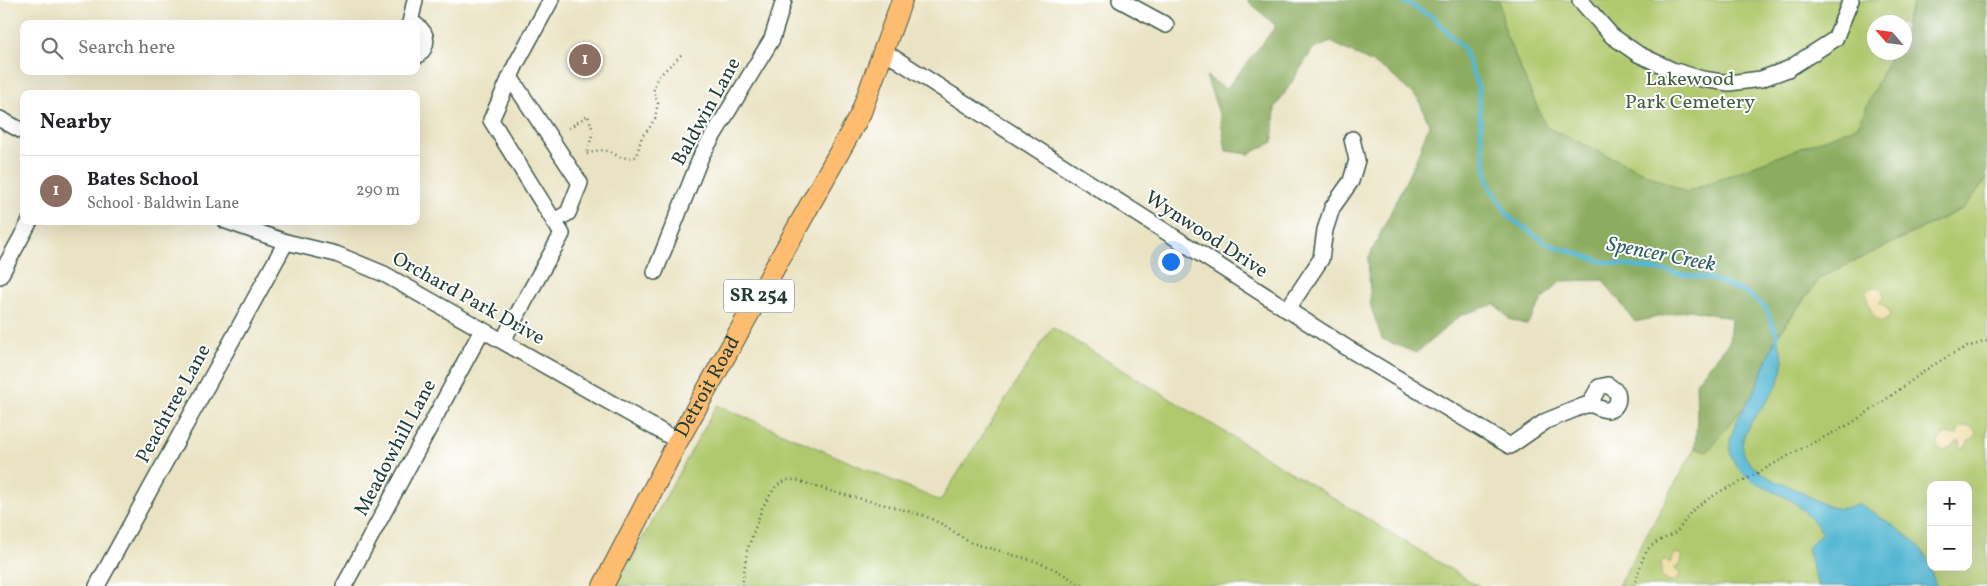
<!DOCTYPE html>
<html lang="en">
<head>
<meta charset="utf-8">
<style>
	:root { --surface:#fff; --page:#f6f6f6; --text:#202124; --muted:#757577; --line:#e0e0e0; --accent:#b45309 }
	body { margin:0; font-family:Vollkorn,serif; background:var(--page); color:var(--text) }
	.controls { position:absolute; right:15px; bottom:15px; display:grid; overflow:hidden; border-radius:10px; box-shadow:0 5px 20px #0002 }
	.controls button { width:45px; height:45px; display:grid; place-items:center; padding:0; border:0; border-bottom:1px solid var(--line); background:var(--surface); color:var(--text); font:25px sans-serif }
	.compass { position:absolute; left:1867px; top:15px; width:45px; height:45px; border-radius:50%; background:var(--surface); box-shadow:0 5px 20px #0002; rotate:298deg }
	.you { position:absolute; left:1170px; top:261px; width:18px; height:18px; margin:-12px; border:4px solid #fff; border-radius:50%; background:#1a73e8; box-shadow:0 0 0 8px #1a73e833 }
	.badge { display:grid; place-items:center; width:32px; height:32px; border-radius:50%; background:var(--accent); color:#fff; font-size:16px; font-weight:700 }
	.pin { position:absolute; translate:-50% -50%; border:2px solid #fff; box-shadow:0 1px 5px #0006 }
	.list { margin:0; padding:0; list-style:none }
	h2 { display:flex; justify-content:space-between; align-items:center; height:65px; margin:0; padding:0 20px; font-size:21px }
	h2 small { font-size:16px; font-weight:400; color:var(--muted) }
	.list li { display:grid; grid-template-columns:32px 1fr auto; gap:15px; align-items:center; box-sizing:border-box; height:70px; padding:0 20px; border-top:1px solid var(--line) }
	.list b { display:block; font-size:19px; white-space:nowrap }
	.list p { margin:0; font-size:16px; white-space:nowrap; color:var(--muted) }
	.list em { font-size:16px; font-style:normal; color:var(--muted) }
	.icon { flex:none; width:28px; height:28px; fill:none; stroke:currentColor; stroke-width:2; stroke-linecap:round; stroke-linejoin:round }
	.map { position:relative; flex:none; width:1987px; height:586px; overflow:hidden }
	.search { position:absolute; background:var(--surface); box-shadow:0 5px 20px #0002; left:20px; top:20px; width:400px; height:55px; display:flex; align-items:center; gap:12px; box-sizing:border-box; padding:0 18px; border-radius:10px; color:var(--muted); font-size:19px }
	.panel { position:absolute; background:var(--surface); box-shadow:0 5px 20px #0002; left:20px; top:90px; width:400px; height:135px; border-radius:10px }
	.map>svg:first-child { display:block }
</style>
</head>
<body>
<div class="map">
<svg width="1987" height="586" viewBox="0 0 1987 586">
	<rect width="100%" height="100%" fill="#fff"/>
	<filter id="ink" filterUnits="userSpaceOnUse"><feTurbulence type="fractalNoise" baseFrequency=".02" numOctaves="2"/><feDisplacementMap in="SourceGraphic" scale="10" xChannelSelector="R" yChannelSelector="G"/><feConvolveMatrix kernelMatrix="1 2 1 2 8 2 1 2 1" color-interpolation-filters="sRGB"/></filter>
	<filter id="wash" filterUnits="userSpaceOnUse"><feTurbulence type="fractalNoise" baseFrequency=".0096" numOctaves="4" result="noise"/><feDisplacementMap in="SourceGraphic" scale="20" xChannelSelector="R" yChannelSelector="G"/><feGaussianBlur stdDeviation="1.12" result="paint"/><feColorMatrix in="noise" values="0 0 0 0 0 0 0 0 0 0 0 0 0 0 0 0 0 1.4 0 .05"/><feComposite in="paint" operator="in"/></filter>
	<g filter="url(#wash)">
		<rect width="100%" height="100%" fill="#eae3c3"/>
		<g fill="#b1c96e" stroke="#688351" fill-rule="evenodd">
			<path d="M1499,0H1915L1905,23L1874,22V52L1891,53L1858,126L1686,192L1546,127L1505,33Z"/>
			<path d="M1987,178V586H1618L1695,448L1820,278L1964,208ZM1931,485H1968V567H1931Z"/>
			<path d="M1052,327L1478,586H616L717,405L940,501Z"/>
		</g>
		<path fill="#8cad61" stroke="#56754a" d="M1247,0H1499L1505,33L1546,127L1686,192L1858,126L1891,53L1904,52L1905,23L1915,0H1987V178L1964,208L1820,278L1777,335L1752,397L1708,451L1695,448L1697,419L1696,382L1729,342L1731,318L1689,310L1635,322L1603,280L1560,281L1542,300L1527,325L1509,319L1495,304L1461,315L1416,353L1382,339L1371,307L1368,259L1415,162L1429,125L1419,100L1386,70L1331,42L1313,49L1275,108L1273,142L1249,154L1226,151L1220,116L1206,76L1226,89L1276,26Z"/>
		<g fill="#eeda9e" stroke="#868c69">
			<path d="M1870,288H1879L1883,292L1884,297L1879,303L1888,309L1890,315L1888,319L1882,322C1870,318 1868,303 1866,292Z"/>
			<path d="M1963,426H1970L1976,432L1974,439L1968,441L1966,447L1960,448L1961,443L1959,441L1945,451L1938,449V443L1942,436L1947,434L1957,435L1958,430Z"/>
			<path d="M1679,553L1682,558L1681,564L1674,569L1679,572L1680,576L1673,582L1666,581L1661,574V563L1664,559L1670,563L1673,555Z"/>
		</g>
		<path fill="#55b7d3" stroke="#3a7a84" d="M1777,335C1779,344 1784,356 1783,365C1780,410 1704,439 1768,477C1777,483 1789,486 1799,491C1823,503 1833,515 1860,504C1877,515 1914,537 1924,553C1930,563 1932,575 1936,586H1818L1807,549L1822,532C1811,518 1800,504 1783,496C1775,492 1767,489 1759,485C1725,464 1723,445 1742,411C1745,406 1749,401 1752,396C1762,376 1769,355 1777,335Z"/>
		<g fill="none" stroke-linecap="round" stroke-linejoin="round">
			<path stroke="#55b7d3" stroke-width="4.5" d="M1400,0L1433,17L1463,48L1478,87L1482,143L1489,185L1510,218L1548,244L1600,261L1712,279L1746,293L1766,308L1777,335V339"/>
		</g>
	</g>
	<g filter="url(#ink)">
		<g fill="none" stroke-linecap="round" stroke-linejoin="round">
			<defs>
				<g id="minor">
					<path d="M1120,0L1166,25"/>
					<path d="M1580,0L1612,36L1638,54L1672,70L1702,79L1729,83L1761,79L1788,69L1835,39L1851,0"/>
					<path d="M410,23L415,0"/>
					<path d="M416,25C429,34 429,47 416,57"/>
					<path d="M885,52L1349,349L1510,446L1546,421L1583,406C1586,405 1588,404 1591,405C1595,405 1598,408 1602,409C1614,413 1620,403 1617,392L1608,385L1599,387L1589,405"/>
					<path d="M510,77L580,183L568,213L554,221"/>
					<path d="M0,119L24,132"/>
					<path d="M226,221L286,242L336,254L384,274L678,441"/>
					<path d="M655,272L702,154L772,39L784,0"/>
					<path d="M0,276L30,221"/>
					<path d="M1287,310L1321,259L1325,230L1332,208L1351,181L1357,160L1352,139"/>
					<path d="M503,340L562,234L491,120L516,64L551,0"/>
					<path d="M97,586L286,242"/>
					<path d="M344,586L482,330"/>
				</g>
				<g id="major">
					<path id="s1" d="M603,586L678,441L860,115L902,0"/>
				</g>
			</defs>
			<use href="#minor" stroke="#3d5649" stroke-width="18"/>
			<use href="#major" stroke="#3d5649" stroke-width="22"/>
			<g stroke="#3d5649" stroke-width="2.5" stroke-dasharray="1 4" stroke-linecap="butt">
				<path d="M569,128L588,115L593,131L587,154"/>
				<path d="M587,154L599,150L608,151L622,158L636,157L642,136L649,129L655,118L658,103L653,92L657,78L683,53"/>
				<path d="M742,586L747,551L762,508L776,486L787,480H796L833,492L890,506L925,516L944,525L969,542L1041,563L1058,571L1083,586"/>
				<path d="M1634,586L1643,558L1648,549L1655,543L1677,532L1691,512L1702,503L1721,491L1747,479L1795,452L1850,424L1877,406L1930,367L1952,354L1967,347L1987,341"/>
			</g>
			<use href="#minor" stroke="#fff" stroke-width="15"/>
			<use href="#major" stroke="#fdbc6f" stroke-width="20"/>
		</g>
	</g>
	<g text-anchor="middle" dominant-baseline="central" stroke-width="4" stroke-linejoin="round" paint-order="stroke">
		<rect fill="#fff" stroke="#627771" stroke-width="1" x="724" y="279.5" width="70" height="33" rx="4"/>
		<g font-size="19" font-weight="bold" fill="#1f3d34">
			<text x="759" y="296">SR 254</text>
		</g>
		<g font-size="20" fill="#446042" stroke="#fff">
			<text x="1690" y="80">Lakewood<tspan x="1690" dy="23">Park Cemetery</tspan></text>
		</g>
		<g font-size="20" fill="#1f3d34" stroke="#fff">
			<text transform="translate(707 112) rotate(-61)">Baldwin Lane</text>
			<text transform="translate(1206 235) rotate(33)">Wynwood Drive</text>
			<text transform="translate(468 299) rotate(29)">Orchard Park Drive</text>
			<text stroke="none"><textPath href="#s1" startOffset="225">Detroit Road</textPath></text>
			<text transform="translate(174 404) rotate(-61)">Peachtree Lane</text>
			<text transform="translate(396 448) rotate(-62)">Meadowhill Lane</text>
		</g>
		<g font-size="21" font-style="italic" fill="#2f6264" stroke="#fff">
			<text transform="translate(1661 255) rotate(11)">Spencer Creek</text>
		</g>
	</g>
</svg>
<div class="controls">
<button>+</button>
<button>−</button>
</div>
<svg class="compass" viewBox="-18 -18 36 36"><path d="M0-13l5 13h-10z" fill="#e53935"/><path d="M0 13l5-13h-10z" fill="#757577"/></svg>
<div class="you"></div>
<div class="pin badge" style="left:585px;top:60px;background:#8d6e63">1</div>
<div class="search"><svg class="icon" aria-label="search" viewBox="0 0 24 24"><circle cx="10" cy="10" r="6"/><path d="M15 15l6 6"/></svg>Search here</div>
<section class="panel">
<h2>Nearby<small></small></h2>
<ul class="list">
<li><span class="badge" style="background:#8d6e63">1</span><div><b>Bates School</b><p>School · Baldwin Lane</p></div><em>290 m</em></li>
</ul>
</section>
</div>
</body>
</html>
